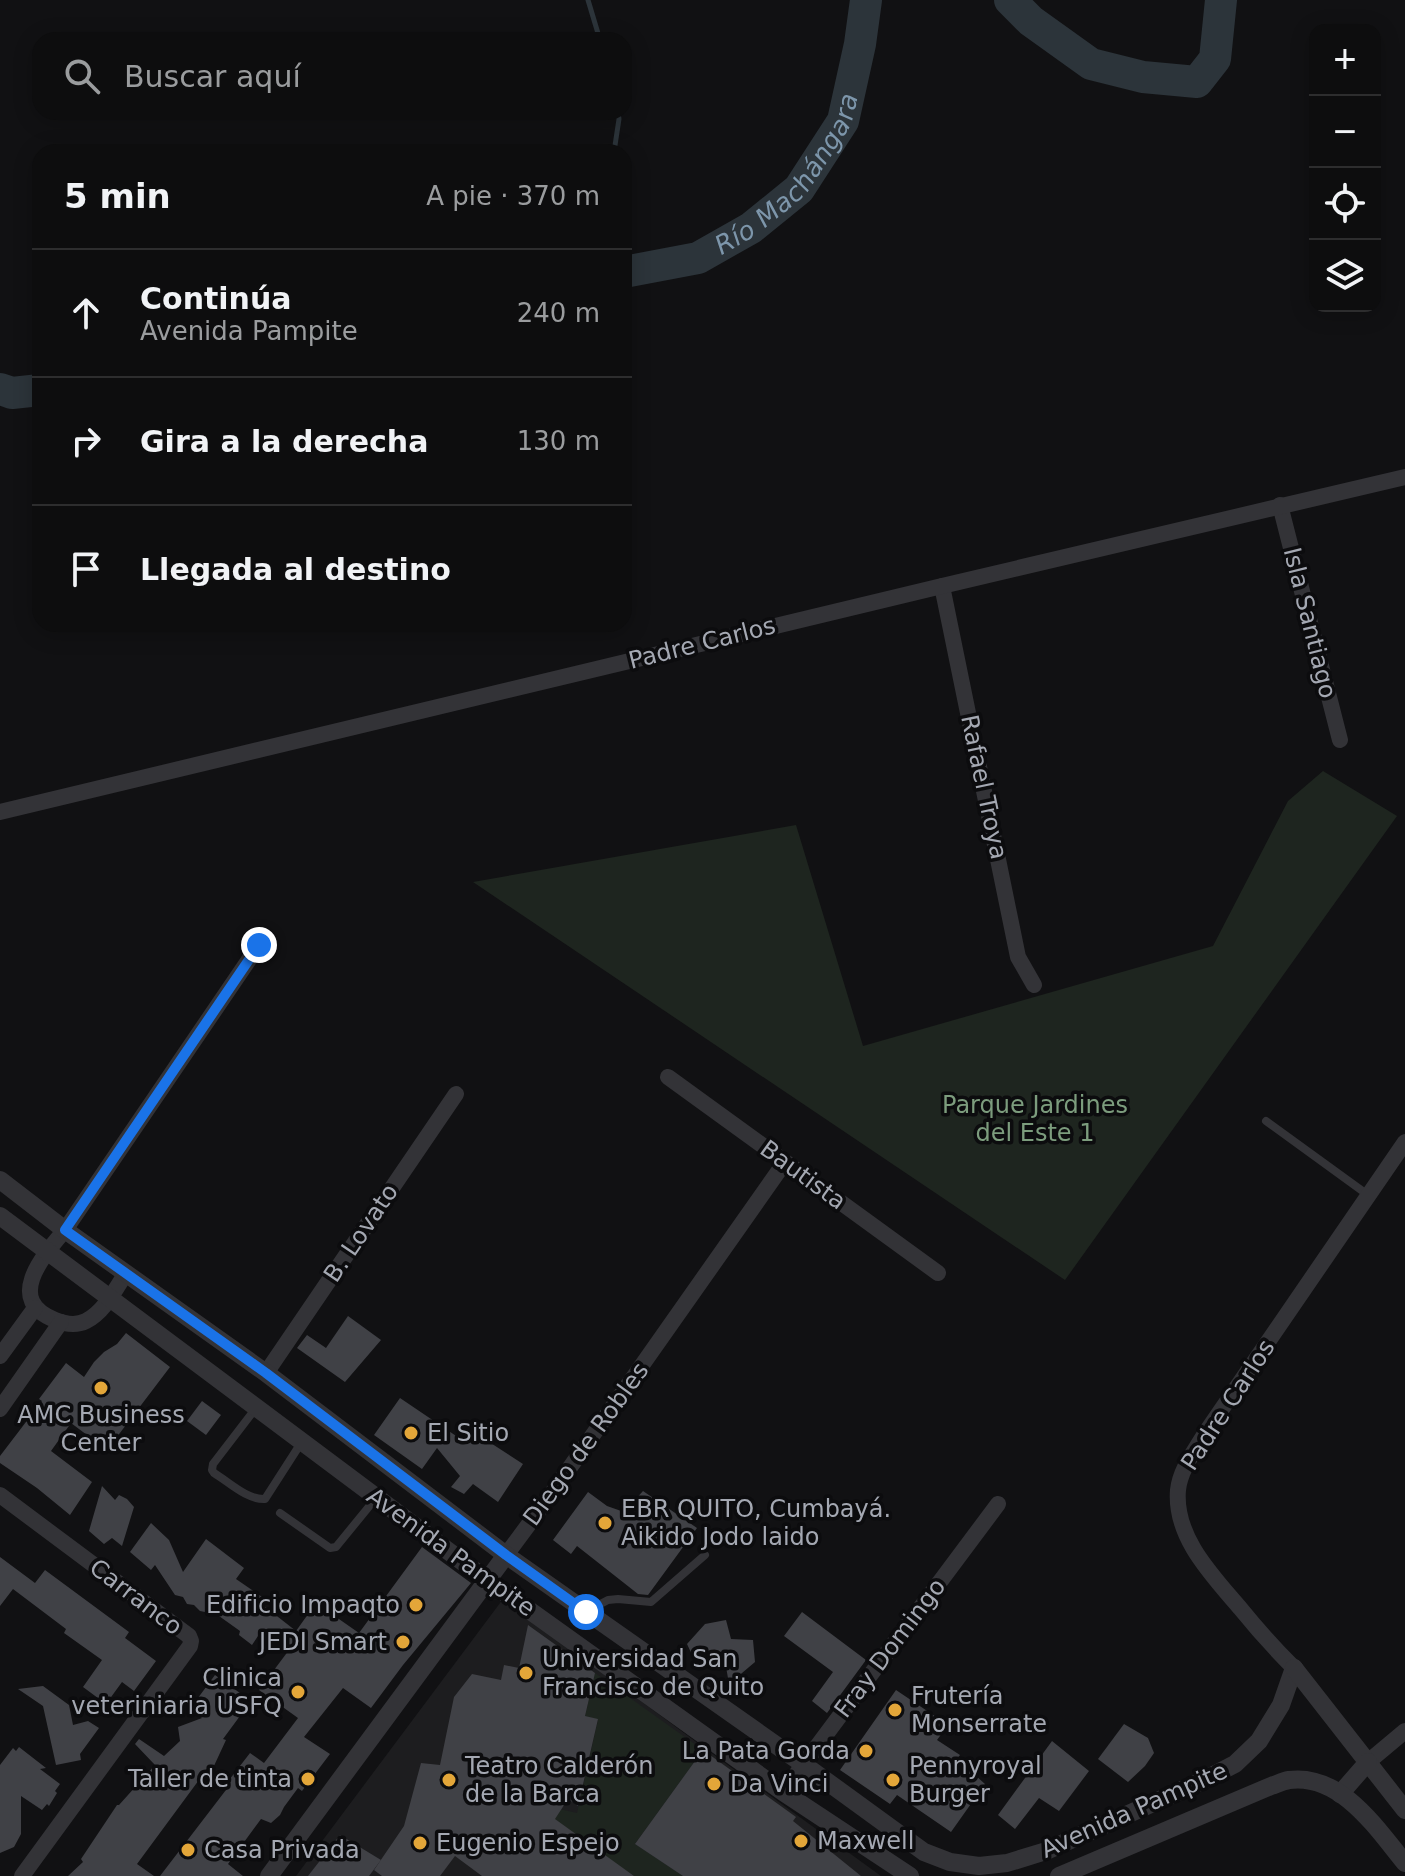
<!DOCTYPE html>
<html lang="es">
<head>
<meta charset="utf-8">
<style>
	:root { --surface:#0d0d0e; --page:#1b1b1c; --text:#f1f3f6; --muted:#9a9c9e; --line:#2d2d2e }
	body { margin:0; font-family:"DejaVu Sans",sans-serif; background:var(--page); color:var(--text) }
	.controls { position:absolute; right:24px; top:24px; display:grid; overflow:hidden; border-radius:16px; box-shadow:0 4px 20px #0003 }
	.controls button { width:72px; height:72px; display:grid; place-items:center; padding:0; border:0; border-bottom:2px solid var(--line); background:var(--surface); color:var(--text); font:40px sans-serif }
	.stop { position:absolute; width:24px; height:24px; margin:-18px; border:6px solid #1a73e8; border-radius:50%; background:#fff }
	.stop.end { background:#1a73e8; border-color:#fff; box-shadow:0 2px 8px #0008 }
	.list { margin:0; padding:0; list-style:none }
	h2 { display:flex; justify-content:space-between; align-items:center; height:104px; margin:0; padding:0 32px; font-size:34px }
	h2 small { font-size:26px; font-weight:400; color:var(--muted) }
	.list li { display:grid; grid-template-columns:52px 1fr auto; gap:24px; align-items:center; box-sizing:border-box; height:128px; padding:0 32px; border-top:2px solid var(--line) }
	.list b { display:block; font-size:30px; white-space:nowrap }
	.list p { margin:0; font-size:26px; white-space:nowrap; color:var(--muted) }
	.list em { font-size:26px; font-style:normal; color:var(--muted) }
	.icon { flex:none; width:44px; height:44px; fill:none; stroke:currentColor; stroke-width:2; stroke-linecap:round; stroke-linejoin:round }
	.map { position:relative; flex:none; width:1405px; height:1876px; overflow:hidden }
	.search { position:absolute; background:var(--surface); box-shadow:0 4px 20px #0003; left:32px; top:32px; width:600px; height:88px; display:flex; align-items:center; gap:20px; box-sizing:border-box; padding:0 28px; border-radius:24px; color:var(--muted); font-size:30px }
	.panel { position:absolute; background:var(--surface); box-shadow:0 4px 20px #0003; left:32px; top:144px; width:600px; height:488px; border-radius:24px }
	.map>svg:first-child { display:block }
</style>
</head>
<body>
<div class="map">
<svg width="1405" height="1876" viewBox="0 0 1405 1876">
	<rect width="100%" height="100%" fill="#111113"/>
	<path fill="#1d1d1f" d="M503,1599L703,1747L881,1876H296Z"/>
	<g fill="#1e251f">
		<path d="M1323,771L1397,816L1065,1280L473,882L796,825L863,1046L1213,946L1288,801Z"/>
		<path d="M595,1673L703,1750L635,1844L683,1876H634L575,1841L542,1805L577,1813L598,1720L585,1716Z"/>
	</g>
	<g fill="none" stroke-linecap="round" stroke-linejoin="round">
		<g stroke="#2c343a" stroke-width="5">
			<path d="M588,0L600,40"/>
			<path d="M614,152L619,119L618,112"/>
		</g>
		<g stroke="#2c343a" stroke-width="32">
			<path d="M1010,0L1031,21L1091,64L1143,77L1197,82L1215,59L1221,0"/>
			<path id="s1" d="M624,272L698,258L751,228L799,189L843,121L860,44L866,0"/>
			<path d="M0,389L12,393L40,390"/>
		</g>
	</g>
	<g fill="#404146">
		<path d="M348,1316L381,1340L345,1382L297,1348L307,1335L326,1348Z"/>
		<path d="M126,1333L170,1367L107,1450L71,1423L51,1451L92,1482L70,1515L37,1488L0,1463V1456L42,1401L39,1399L66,1363L84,1377L94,1362L104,1352L117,1344Z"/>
		<path d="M400,1398L465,1442L470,1436L483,1438L523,1464L498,1502L473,1484L464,1494L451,1487L460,1476L437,1448L422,1469L374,1435Z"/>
		<path d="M202,1401L221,1415L206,1435L187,1421Z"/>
		<path d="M102,1486L115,1500L119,1495L127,1499L134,1507L122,1546L112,1538L104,1544L89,1531Z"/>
		<path d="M643,1491L697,1528L648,1595L638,1594L577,1546L571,1554L553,1540L588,1492L607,1506L624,1512Z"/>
		<path d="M151,1523L169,1540L183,1572L206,1539L244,1568L236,1579L262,1597L259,1602L296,1631L316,1603L359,1633L422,1547L471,1583L403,1665L371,1708L343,1688L304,1737L330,1754L302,1791L298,1788L284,1807L280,1815L271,1823L261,1819L228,1864L243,1876H160L229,1786L226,1784L250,1753L264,1763L298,1718L259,1690L289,1650L262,1630L252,1645L239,1635L240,1631L212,1611L210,1613L200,1611L194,1605L187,1604L183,1597L175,1595L155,1565L151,1570L130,1552Z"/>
		<path d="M0,1557L35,1583L45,1570L129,1632L125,1638L156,1661L134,1691L122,1682L106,1704L83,1687L102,1660L64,1633L66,1629L13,1589L0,1606Z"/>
		<path d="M802,1612L866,1660L827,1713L812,1701L833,1672L784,1636Z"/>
		<path d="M726,1620L731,1639L753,1640L755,1662L729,1684L725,1661L712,1657L694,1659L687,1644L705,1624Z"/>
		<path d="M528,1625L595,1673L585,1716L598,1719L578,1806L568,1799L555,1819L634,1876H482L455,1856L440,1876H382L374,1870L404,1826L421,1763L440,1765L454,1697L472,1674L501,1680L504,1665L519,1668Z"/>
		<path d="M215,1675L251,1701L223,1739L226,1740L213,1768L210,1765L137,1864L154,1876H68L83,1862L81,1859L117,1805H119L155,1765L135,1744L139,1739L164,1756L180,1741L178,1727L202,1718L189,1710Z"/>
		<path d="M43,1686L69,1705L73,1725L88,1721L99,1728L80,1754L81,1760L56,1765L43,1706L18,1689Z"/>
		<path d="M896,1690L948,1725L937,1740L960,1755L957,1759L985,1784L951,1832L897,1795L890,1804L840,1770Z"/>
		<path d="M1124,1724L1148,1738L1154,1753L1145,1766L1128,1782L1098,1759Z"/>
		<path d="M1052,1741L1089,1771L1059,1811L1039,1798L1015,1829L998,1815Z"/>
		<path d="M19,1747L46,1768L40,1769L60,1784L55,1791L57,1793L49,1806L47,1804L42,1810L21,1796V1834L14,1847L0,1853V1765L13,1748L16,1751Z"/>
		<path d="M703,1750L796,1817L793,1821L861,1876H683L635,1844Z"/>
		<path d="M340,1835L381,1860L369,1876H308Z"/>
	</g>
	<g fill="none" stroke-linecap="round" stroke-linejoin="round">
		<g stroke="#333337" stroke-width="8">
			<path d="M1266,1121L1368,1195"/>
			<path d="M256,1408L213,1464L212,1470L214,1473C229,1482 247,1500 265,1499L301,1443"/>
			<path d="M280,1513L330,1548L336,1547L376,1498"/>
			<path d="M587,1611L608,1600L618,1599L651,1602L705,1555"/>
		</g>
		<g stroke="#333337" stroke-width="16">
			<path d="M1280,505L1340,740"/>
			<path d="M942,586L1018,957L1034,985"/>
			<path d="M0,812L942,586L1405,477"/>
			<path d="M668,1077L938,1273"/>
			<path d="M126,1273C115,1290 104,1312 86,1321C76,1326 65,1324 55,1320C4,1300 43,1256 65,1230L259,945"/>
			<path d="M0,1356L35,1308"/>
			<path d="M266,1373L456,1094"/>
			<path d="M0,1409L61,1322"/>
			<path d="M0,1495L189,1636L191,1641L190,1646L22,1876"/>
			<path d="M506,1555L552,1493L785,1162"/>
			<path d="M1294,1668C1275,1649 1257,1629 1240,1608C1212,1575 1174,1537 1178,1490C1180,1470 1194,1452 1204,1435L1405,1142"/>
			<path d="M1368,1762L1405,1731"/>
			<path d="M783,1792L998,1504"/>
		</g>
		<g stroke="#333337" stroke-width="18">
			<path d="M0,1180L65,1230L266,1373L506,1555L803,1764L924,1852L950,1862L979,1866L1007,1863L1046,1851L1202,1781L1235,1764L1259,1741L1281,1705L1294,1668"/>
			<path d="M0,1216L487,1580L783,1792L910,1876"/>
			<path d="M1294,1668L1405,1810"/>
			<path d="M1340,1794L1368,1762"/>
			<path d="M269,1876L506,1555"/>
			<path d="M1059,1876L1271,1786C1277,1784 1283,1781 1289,1780C1341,1773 1377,1829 1405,1863"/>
		</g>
	</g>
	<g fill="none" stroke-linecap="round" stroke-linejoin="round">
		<path stroke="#1a73e8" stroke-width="10" d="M259,945L65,1230L266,1373L506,1555L586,1612"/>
	</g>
	<g fill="#e3a639" stroke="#0c0c0e" stroke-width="3">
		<circle cx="101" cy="1388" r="8"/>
		<circle cx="411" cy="1433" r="8"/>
		<circle cx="605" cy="1523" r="8"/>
		<circle cx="416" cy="1605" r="8"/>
		<circle cx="403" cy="1642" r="8"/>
		<circle cx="526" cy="1673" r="8"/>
		<circle cx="298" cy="1692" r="8"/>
		<circle cx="895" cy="1710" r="8"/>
		<circle cx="866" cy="1751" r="8"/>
		<circle cx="308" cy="1779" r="8"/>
		<circle cx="449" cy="1780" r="8"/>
		<circle cx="893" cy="1780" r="8"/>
		<circle cx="714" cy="1784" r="8"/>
		<circle cx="801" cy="1841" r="8"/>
		<circle cx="420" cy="1843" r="8"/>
		<circle cx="188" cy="1850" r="8"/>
	</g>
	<g text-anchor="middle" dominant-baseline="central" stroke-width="7" stroke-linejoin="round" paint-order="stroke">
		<g font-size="24" fill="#a4a8b2" stroke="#0c0c0e">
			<text transform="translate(1310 623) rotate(76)">Isla Santiago</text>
			<text transform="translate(702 643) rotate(-14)">Padre Carlos</text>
			<text transform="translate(984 787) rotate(78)">Rafael Troya</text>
			<text transform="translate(803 1175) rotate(36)">Bautista</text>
			<text transform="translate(361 1233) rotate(-56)">B. Lovato</text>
			<text transform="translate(1228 1405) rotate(-57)">Padre Carlos</text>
			<text transform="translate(586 1444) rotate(-54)">Diego de Robles</text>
			<text transform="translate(451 1552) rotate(36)">Avenida Pampite</text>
			<text transform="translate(136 1597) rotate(37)">Carranco</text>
			<text transform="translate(890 1648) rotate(-53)">Fray Domingo</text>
			<text transform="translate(1134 1810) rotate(-24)">Avenida Pampite</text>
		</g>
		<g font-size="24" fill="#7c9c7d" stroke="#0c0c0e">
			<text x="1035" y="1105">Parque Jardines<tspan x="1035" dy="28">del Este 1</tspan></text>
		</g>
		<g font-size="24" fill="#a4a8b2" stroke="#0c0c0e" text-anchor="start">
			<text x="101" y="1415" text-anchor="middle">AMC Business<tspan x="101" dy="28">Center</tspan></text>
			<text x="427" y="1433">El Sitio</text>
			<text x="621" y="1509">EBR QUITO, Cumbayá.<tspan x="621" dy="28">Aikido Jodo laido</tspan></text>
			<text x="400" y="1605" text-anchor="end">Edificio Impaqto</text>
			<text x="387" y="1642" text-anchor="end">JEDI Smart</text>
			<text x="542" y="1659">Universidad San<tspan x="542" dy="28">Francisco de Quito</tspan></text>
			<text x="282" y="1678" text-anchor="end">Clinica<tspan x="282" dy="28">veteriniaria USFQ</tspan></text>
			<text x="911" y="1696">Frutería<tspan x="911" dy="28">Monserrate</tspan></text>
			<text x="850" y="1751" text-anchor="end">La Pata Gorda</text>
			<text x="465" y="1766">Teatro Calderón<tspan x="465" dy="28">de la Barca</tspan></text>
			<text x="909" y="1766">Pennyroyal<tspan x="909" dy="28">Burger</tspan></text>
			<text x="292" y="1779" text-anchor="end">Taller de tinta</text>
			<text x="730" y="1784">Da Vinci</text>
			<text x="817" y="1841">Maxwell</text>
			<text x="436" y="1843">Eugenio Espejo</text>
			<text x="204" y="1850">Casa Privada</text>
		</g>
		<g font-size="26" font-style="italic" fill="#7d96ab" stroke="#0c0c0e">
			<text stroke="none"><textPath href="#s1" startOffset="202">Río Machángara</textPath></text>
		</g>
	</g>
</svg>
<div class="controls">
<button>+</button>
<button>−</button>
<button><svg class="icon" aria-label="locate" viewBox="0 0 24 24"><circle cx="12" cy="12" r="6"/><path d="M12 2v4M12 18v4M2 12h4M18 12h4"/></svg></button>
<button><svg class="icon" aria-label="layers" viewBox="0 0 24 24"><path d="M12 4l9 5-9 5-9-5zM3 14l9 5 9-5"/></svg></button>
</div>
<div class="stop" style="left:586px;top:1612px"></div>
<div class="stop end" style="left:259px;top:945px"></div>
<div class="search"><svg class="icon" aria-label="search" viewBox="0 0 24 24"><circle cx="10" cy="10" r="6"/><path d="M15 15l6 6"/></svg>Buscar aquí</div>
<section class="panel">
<h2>5 min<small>A pie · 370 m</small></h2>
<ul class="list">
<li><svg class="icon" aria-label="ahead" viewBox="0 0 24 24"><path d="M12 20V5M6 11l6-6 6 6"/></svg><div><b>Continúa</b><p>Avenida Pampite</p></div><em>240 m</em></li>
<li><svg class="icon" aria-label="right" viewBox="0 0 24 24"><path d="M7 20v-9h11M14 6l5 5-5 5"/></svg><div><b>Gira a la derecha</b></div><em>130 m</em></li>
<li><svg class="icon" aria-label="arrive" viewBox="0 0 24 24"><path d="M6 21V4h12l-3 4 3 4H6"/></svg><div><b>Llegada al destino</b></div></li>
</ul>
</section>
</div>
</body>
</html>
